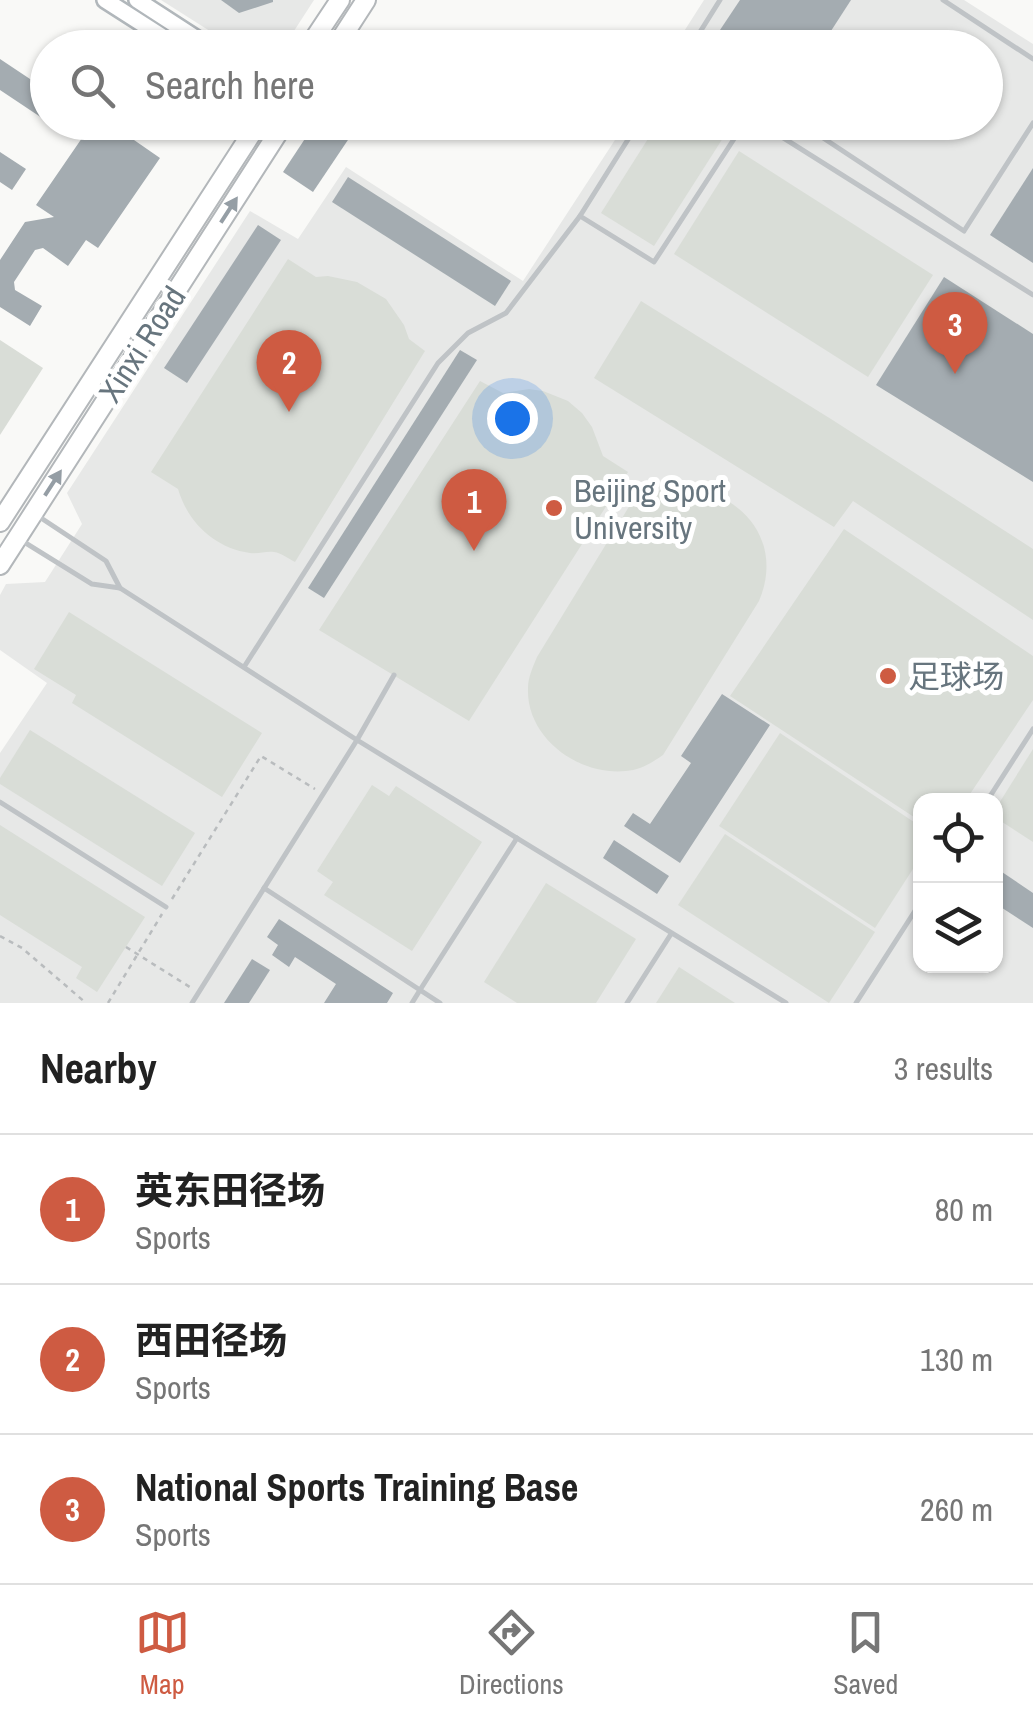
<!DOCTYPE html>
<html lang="en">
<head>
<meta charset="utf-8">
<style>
	:root { --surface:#fff; --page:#f2f2f2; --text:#222; --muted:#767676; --line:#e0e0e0; --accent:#ce5b42 }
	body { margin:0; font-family:"Archivo Narrow","Noto Sans SC",sans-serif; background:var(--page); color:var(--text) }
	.controls { position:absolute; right:30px; bottom:30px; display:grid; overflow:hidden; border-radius:20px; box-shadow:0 2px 8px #0004 }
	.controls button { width:90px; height:90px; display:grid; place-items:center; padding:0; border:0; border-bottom:2px solid var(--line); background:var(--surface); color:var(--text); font:50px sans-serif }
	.you { position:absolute; left:512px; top:418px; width:35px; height:35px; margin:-25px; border:8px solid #fff; border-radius:50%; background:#1a73e8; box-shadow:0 0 0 15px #1a73e833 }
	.badge { display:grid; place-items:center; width:65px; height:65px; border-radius:50%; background:var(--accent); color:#fff; font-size:32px; font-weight:700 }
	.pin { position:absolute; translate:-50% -82px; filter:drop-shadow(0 2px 5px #0008) }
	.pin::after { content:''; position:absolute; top:52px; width:35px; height:30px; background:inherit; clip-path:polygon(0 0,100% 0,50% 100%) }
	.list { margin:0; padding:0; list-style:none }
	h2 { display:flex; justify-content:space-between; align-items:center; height:130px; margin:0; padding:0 40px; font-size:42px }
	h2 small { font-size:32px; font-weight:400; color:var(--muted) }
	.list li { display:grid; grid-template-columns:65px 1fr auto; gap:30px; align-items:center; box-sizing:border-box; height:150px; padding:0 40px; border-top:2px solid var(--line) }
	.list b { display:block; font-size:38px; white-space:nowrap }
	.list p { margin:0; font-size:32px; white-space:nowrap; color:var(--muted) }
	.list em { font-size:32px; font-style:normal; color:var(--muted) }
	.icon { flex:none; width:55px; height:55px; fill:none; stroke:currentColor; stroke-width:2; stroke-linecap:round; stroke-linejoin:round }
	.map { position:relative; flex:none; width:1033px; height:1003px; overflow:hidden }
	.search { position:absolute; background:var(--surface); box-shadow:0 2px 8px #0004; left:30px; right:30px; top:30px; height:110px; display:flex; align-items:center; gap:25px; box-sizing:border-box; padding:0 35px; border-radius:55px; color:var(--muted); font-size:38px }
	.sheet { height:580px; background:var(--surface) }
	nav { display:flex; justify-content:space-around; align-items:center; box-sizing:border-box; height:140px; border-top:2px solid var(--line); background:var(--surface); font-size:28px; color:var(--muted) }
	nav a { display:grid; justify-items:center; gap:5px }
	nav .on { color:var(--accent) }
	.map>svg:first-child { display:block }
</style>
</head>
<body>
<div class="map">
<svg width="1033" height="1003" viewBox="0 0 1033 1003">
	<rect width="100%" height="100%" fill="#f9f9f7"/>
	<g fill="#e7e8e7" fill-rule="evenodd">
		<path d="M161,0H314L283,48L235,47Z"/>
		<path d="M704,0H964L1033,44V1003H0V753L47,683L0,650V595L6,584L45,582L82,524L67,493L250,211L298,239L346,167L523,281L626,123L986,122V48L674,47ZM920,801H996V966H920Z"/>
	</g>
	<g fill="#d9ddd7">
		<path d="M658,123H698L723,138L654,246L601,213Z"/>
		<path d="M739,151L933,275L868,377L674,254Z"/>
		<path d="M288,259L316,277L328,276L357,282L386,299L404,325L409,339L425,351L295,562C289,559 281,553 274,552C266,551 258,554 250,553C215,548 188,523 178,489L151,472Z"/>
		<path d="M641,301L831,419L1033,549V620L853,501L834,527L594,378Z"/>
		<path d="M0,340L43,368L0,435Z"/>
		<path d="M480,381L503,393L529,389L543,391L568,401L582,413L592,427L603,456L628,472L469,721L319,630Z"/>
		<path d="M674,486C736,487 786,537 759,601L663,755C651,763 641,770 626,771C579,776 526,738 528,688C528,677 533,667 537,657L630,505L644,495Z"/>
		<path d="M844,529L1033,656V700L966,800L920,801V821L730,696Z"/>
		<path d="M69,612L262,733L222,797L72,703L76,695L34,669Z"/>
		<path d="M30,730L195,833L162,886L0,784V778Z"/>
		<path d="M780,733L920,826V858L875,928L719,826Z"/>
		<path d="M1033,749V842L996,818V808Z"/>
		<path d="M372,785L389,796L396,786L482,842L412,951L324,895L333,882L317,871Z"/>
		<path d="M0,825L145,917L97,992L76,978L82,967L0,915Z"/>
		<path d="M725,834L875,932L829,1003L678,905Z"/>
		<path d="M546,883L636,939L596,1003H517L484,982Z"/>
		<path d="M679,967L735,1003H656Z"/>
	</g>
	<g fill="#a4acb1">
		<path d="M221,0H273V2L239,13Z"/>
		<path d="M740,0H851L820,48H708Z"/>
		<path d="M0,59L48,91V122L0,90Z"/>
		<path d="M93,122H108L160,158L98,248L86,240L68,266L43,248L35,250L14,282L15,290L42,306L30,326L0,307V260L25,222L54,217L36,205Z"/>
		<path d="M316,122H360L313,192L283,172Z"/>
		<path d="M0,152L26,169L12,190L0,182Z"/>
		<path d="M1033,168V263L990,235Z"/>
		<path d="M348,177L511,281L495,306L332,202Z"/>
		<path d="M258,225L281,240L187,383L164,368Z"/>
		<path d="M944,277L1033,334V482L876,385Z"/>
		<path d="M460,350L477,360L324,598L308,588Z"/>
		<path d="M722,694L770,725L680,863L624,826L633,813L650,824L691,763L681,756Z"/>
		<path d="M614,840L669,876L657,894L603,858Z"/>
		<path d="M996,868L1033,893V928L996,904Z"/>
		<path d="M279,919L393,993L387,1003H324L336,984L295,957L289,967L272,955L278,945L267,937Z"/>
		<path d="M252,959L270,970L249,1003H224Z"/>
	</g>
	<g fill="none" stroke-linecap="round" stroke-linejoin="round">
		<defs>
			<g id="secondary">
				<path d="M105,0L180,48"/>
				<path d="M137,0L211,48"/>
			</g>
			<g id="primary">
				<path d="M308,48L340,0"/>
				<path d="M335,48L366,0"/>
				<path d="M0,522L259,122"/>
				<path d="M0,565L285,122"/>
			</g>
		</defs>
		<use href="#secondary" stroke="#b1b7bb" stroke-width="20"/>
		<use href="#primary" stroke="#b3b7ba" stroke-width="22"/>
		<g stroke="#b9bcbe" stroke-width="2.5" stroke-dasharray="5 5" stroke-linecap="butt">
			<path d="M172,899L261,756L315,789"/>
			<path d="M0,936L22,948L86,1003"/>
			<path d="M126,947L193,989"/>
			<path d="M108,1003L162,914"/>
		</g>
		<g stroke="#bfc3c6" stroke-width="5">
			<path d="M943,0L1033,59"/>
			<path d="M690,48L720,0"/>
			<path d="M639,122L580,216L654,262L745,122"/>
			<path d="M758,122L1033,295"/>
			<path d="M799,122L964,231L1033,123"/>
			<path d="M38,516L106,561L120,588"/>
			<path d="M21,540L92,584L120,588L357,740L786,1003"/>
			<path d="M244,667L438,363L468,333L506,313L580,216"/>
			<path d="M987,801L1033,729"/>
			<path d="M0,802L166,907"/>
			<path d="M264,888L420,990L517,838"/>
			<path d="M192,1003L357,740L394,675"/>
			<path d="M412,1003L420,990L440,1003"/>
			<path d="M627,1003L671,934"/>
			<path d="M856,1003L920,903"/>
		</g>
		<use href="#secondary" stroke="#fff" stroke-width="15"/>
		<use href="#primary" stroke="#fff" stroke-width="18"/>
	</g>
	<defs><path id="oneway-solid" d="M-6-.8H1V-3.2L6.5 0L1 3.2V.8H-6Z" transform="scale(2.5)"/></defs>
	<g fill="#959ea5">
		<use href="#oneway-solid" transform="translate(229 210) rotate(-57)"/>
		<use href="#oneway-solid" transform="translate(53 483) rotate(-57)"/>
	</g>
	<g fill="#ce5b42" stroke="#fff" stroke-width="4">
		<circle cx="554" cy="508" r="10"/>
		<circle cx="888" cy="676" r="10"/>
	</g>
	<g text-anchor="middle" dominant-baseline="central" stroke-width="10" stroke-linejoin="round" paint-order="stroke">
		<g font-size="32" fill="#67757e" stroke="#fff">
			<text transform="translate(142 344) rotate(-57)">Xinxi Road</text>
		</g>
		<g font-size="32" fill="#67757e" stroke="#fff" text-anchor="start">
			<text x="574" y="490">Beijing Sport<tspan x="574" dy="37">University</tspan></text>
			<text x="908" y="676">足球场</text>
		</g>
	</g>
</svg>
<div class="controls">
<button><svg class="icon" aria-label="locate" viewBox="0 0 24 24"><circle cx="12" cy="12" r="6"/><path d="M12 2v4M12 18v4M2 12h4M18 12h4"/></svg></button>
<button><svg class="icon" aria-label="layers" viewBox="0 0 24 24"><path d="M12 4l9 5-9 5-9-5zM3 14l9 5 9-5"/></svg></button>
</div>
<div class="you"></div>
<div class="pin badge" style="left:474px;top:551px">1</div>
<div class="pin badge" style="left:289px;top:412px">2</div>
<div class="pin badge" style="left:955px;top:374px">3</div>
<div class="search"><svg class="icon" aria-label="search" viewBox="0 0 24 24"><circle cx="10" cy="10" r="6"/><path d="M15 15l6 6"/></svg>Search here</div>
</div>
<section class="sheet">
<h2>Nearby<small>3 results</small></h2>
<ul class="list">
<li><span class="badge">1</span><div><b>英东田径场</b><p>Sports</p></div><em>80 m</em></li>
<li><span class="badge">2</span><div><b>西田径场</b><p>Sports</p></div><em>130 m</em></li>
<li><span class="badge">3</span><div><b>National Sports Training Base</b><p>Sports</p></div><em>260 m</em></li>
</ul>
</section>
<nav>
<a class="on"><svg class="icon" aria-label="map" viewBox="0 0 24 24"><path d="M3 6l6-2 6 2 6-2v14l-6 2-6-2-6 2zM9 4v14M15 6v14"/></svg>Map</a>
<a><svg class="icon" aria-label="directions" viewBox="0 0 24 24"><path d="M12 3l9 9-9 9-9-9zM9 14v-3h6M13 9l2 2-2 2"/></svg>Directions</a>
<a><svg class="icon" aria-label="saved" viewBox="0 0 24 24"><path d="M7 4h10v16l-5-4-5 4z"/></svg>Saved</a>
</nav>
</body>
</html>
